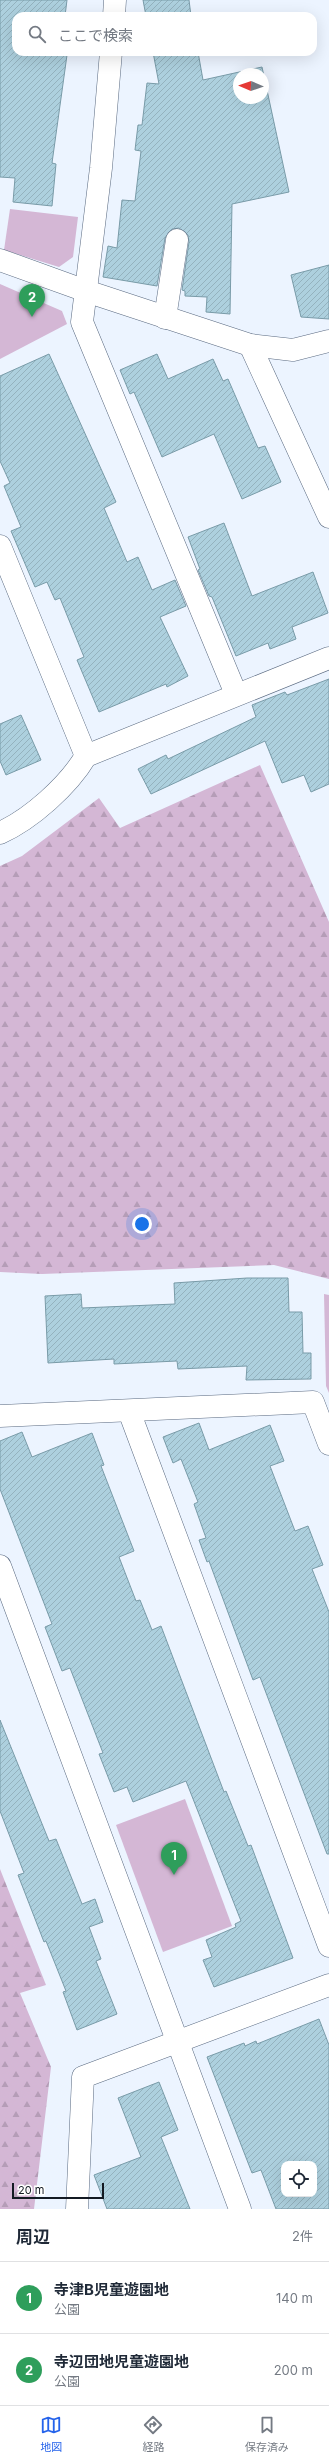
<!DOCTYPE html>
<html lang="ja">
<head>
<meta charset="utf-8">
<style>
	:root { --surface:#fff; --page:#f6f6f7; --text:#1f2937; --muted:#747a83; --line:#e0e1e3; --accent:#2563eb }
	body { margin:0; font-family:Inter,"Noto Sans JP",sans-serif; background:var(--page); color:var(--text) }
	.controls { position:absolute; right:12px; bottom:12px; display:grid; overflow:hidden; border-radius:8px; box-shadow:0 4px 16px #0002 }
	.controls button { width:36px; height:36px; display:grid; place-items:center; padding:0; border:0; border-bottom:1px solid var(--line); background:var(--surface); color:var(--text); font:20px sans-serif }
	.compass { position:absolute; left:233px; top:68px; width:36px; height:36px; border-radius:50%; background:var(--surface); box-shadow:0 4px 16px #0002; rotate:272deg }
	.scale { position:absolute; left:12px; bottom:10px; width:92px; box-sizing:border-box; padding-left:4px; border:2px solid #131a23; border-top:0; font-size:11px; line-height:14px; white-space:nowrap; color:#131a23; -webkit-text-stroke:3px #fff; paint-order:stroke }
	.you { position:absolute; left:142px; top:1224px; width:14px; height:14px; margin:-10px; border:3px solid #fff; border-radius:50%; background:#1a73e8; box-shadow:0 0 0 6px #1a73e833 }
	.badge { display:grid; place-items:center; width:26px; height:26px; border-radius:50%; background:var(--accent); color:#fff; font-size:13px; font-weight:700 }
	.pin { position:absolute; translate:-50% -33px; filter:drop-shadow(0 1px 2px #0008) }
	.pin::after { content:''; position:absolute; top:21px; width:14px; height:12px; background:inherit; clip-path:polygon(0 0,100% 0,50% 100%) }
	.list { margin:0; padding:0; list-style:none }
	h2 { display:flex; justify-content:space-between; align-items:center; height:52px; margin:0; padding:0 16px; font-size:17px }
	h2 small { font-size:13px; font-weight:400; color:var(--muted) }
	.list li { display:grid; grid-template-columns:26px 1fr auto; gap:12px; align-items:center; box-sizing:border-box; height:72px; padding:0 16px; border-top:1px solid var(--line) }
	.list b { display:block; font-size:15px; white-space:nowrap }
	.list p { margin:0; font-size:13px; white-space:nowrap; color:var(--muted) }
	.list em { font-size:13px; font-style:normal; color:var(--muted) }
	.icon { flex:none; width:22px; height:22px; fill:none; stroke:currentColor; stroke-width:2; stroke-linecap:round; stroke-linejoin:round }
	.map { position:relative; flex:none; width:329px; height:2209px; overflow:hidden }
	.search { position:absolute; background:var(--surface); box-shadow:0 4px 16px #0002; left:12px; right:12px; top:12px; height:44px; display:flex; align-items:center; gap:10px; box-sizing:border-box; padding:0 14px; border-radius:12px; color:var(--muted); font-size:15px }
	.sheet { height:196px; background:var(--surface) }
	nav { display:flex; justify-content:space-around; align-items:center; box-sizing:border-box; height:56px; border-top:1px solid var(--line); background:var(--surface); font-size:11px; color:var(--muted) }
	nav a { display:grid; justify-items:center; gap:2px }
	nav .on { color:var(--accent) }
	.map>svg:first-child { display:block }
</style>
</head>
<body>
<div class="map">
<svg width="329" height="2209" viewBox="0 0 329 2209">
	<defs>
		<pattern id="forest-firs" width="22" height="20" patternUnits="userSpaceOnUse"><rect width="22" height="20" fill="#d4b7d5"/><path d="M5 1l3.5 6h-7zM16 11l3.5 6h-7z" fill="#b59db7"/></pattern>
		<pattern id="building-hatch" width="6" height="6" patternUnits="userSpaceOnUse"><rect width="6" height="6" fill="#add0de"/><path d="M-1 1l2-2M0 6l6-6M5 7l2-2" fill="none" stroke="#94b2be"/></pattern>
	</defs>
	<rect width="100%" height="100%" fill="#ecf4ff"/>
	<g fill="url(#forest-firs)">
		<path d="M260,765L329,922V1279L274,1265L42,1274L0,1272V866L22,856L99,798L120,828Z"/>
		<path d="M0,1869L46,1985L20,1993L51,2067L34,2209H0Z"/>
	</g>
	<g fill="#d4b7d5">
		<path d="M10,209L78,217L73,257L59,267L4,250Z"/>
		<path d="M0,284L62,311L67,324L0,359Z"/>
		<path d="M324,1294L329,1295V1393L326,1386Z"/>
		<path d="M185,1799L232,1926L163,1952L116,1825Z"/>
	</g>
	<g fill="url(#building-hatch)" stroke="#799ba8" fill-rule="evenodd">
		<path d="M0,0H67L65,16H16V52H61V55H67L52,163L56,164L52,206L13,202L15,178L0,177Z"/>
		<path d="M143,0H189L191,16H146Z"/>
		<path d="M153,52H198L203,80L262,67L289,192L232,204L230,314L206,312L207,297L185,296V291L182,290L189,242L188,235L179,228L172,229L165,238L157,286L103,277L108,246L117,248L122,200L135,201L141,151L135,150L138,125H142L147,83L159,84ZM239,74H263V98H239Z"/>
		<path d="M329,265V319L301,317L291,275Z"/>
		<path d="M49,354L116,502L104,508L127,562L138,557L152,590L175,580L186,606L160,617L188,676L167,687L166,684L99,712L77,660L84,657L60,598L55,600L47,582L35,587L11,531L21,527L4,486L10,483L0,461V376Z"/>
		<path d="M157,354L168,379L213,359L223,381L228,379L258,448L265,446L281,482L242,499L214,434L162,457L134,392L130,394L120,370Z"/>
		<path d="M224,523L252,596L313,572L328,613L292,627L296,639L270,649L268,643L236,656L212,597L209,596L198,570L200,569L188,537Z"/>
		<path d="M329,679V784L311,792L304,775L282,783L265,741L151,794L138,769L166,755L168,759L256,717L252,705L285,692L287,695Z"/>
		<path d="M21,715L41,760L6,775L0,761V724Z"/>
		<path d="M247,1278H288L289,1312H302L303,1353H311V1379L246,1380L247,1366L178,1369L177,1361L114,1364V1359L48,1363L45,1296L81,1294L82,1308L175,1304L174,1283Z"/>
		<path d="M199,1423L209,1450L270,1425L284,1461L270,1466L295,1531L308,1526L323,1565L312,1569L329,1612V1854H327L260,1677L253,1680L209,1561L207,1562L199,1540L206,1538L194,1504L198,1502L181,1459L173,1463L163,1437Z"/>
		<path d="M22,1432L32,1457L92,1433L104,1465L101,1466L134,1551L119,1557L136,1601L140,1600L152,1630L161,1626L224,1792L226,1791L248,1846L251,1845L293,1958L214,1987L203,1960L212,1957L206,1940L236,1927L235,1924L241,1921L186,1781L133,1802L127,1787L114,1792L99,1754L103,1753L70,1668L62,1671L45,1627L52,1624L0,1489V1441Z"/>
		<path d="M0,1720L49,1841L56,1839L82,1904L95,1899L103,1922L89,1927L101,1959L96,1961L117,2014L77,2030L63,1992L66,1991L46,1941L44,1942L18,1875L24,1873L0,1811Z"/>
		<path d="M319,2019L329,2045V2209H276L261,2170L252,2173L207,2057L244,2043L245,2046L256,2041L257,2044ZM284,2164H314V2194H284Z"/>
		<path d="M159,2082L178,2130L161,2137L190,2209H107L94,2175L141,2157L118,2098Z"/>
	</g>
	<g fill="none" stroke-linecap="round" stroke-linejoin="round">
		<defs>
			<g id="minor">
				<path d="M114,16L115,0"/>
				<path d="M111,52L101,168L82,322L236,694"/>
				<path d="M0,260L86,291L250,345L293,350L329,341"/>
				<path d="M165,318L177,240"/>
				<path d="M250,345L329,517"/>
				<path d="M0,546L86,756"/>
				<path d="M0,833C31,819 68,786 86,756L329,658"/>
				<path d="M129,1411L329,1946"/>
				<path d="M0,1416L313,1402L329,1444"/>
				<path d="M0,1566L240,2209"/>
				<path d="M77,2209L83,2077L329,1985"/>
			</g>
		</defs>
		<use href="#minor" stroke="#5a6a81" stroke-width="23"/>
		<use href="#minor" stroke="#fff" stroke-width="22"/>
	</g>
</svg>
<div class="controls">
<button><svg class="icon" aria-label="locate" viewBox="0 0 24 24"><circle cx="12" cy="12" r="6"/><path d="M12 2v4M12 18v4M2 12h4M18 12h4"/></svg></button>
</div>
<svg class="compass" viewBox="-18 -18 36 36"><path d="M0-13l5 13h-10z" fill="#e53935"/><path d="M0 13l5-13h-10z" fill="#747a83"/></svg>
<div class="scale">20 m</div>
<div class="you"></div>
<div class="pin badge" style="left:174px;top:1875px;background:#2e9e5b">1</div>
<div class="pin badge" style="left:32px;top:317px;background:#2e9e5b">2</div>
<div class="search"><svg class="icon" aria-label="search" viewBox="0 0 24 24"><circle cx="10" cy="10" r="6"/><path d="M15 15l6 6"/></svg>ここで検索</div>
</div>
<section class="sheet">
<h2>周辺<small>2件</small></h2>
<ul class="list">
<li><span class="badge" style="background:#2e9e5b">1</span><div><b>寺津B児童遊園地</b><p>公園</p></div><em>140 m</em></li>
<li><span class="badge" style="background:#2e9e5b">2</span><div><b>寺辺団地児童遊園地</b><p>公園</p></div><em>200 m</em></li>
</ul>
</section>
<nav>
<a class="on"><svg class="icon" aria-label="map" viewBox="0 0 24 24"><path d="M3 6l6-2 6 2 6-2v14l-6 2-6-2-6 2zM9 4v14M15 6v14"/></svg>地図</a>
<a><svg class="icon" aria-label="directions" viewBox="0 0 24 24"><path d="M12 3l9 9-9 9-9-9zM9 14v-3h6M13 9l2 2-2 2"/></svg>経路</a>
<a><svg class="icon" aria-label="saved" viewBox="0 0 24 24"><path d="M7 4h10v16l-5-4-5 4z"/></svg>保存済み</a>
</nav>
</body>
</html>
